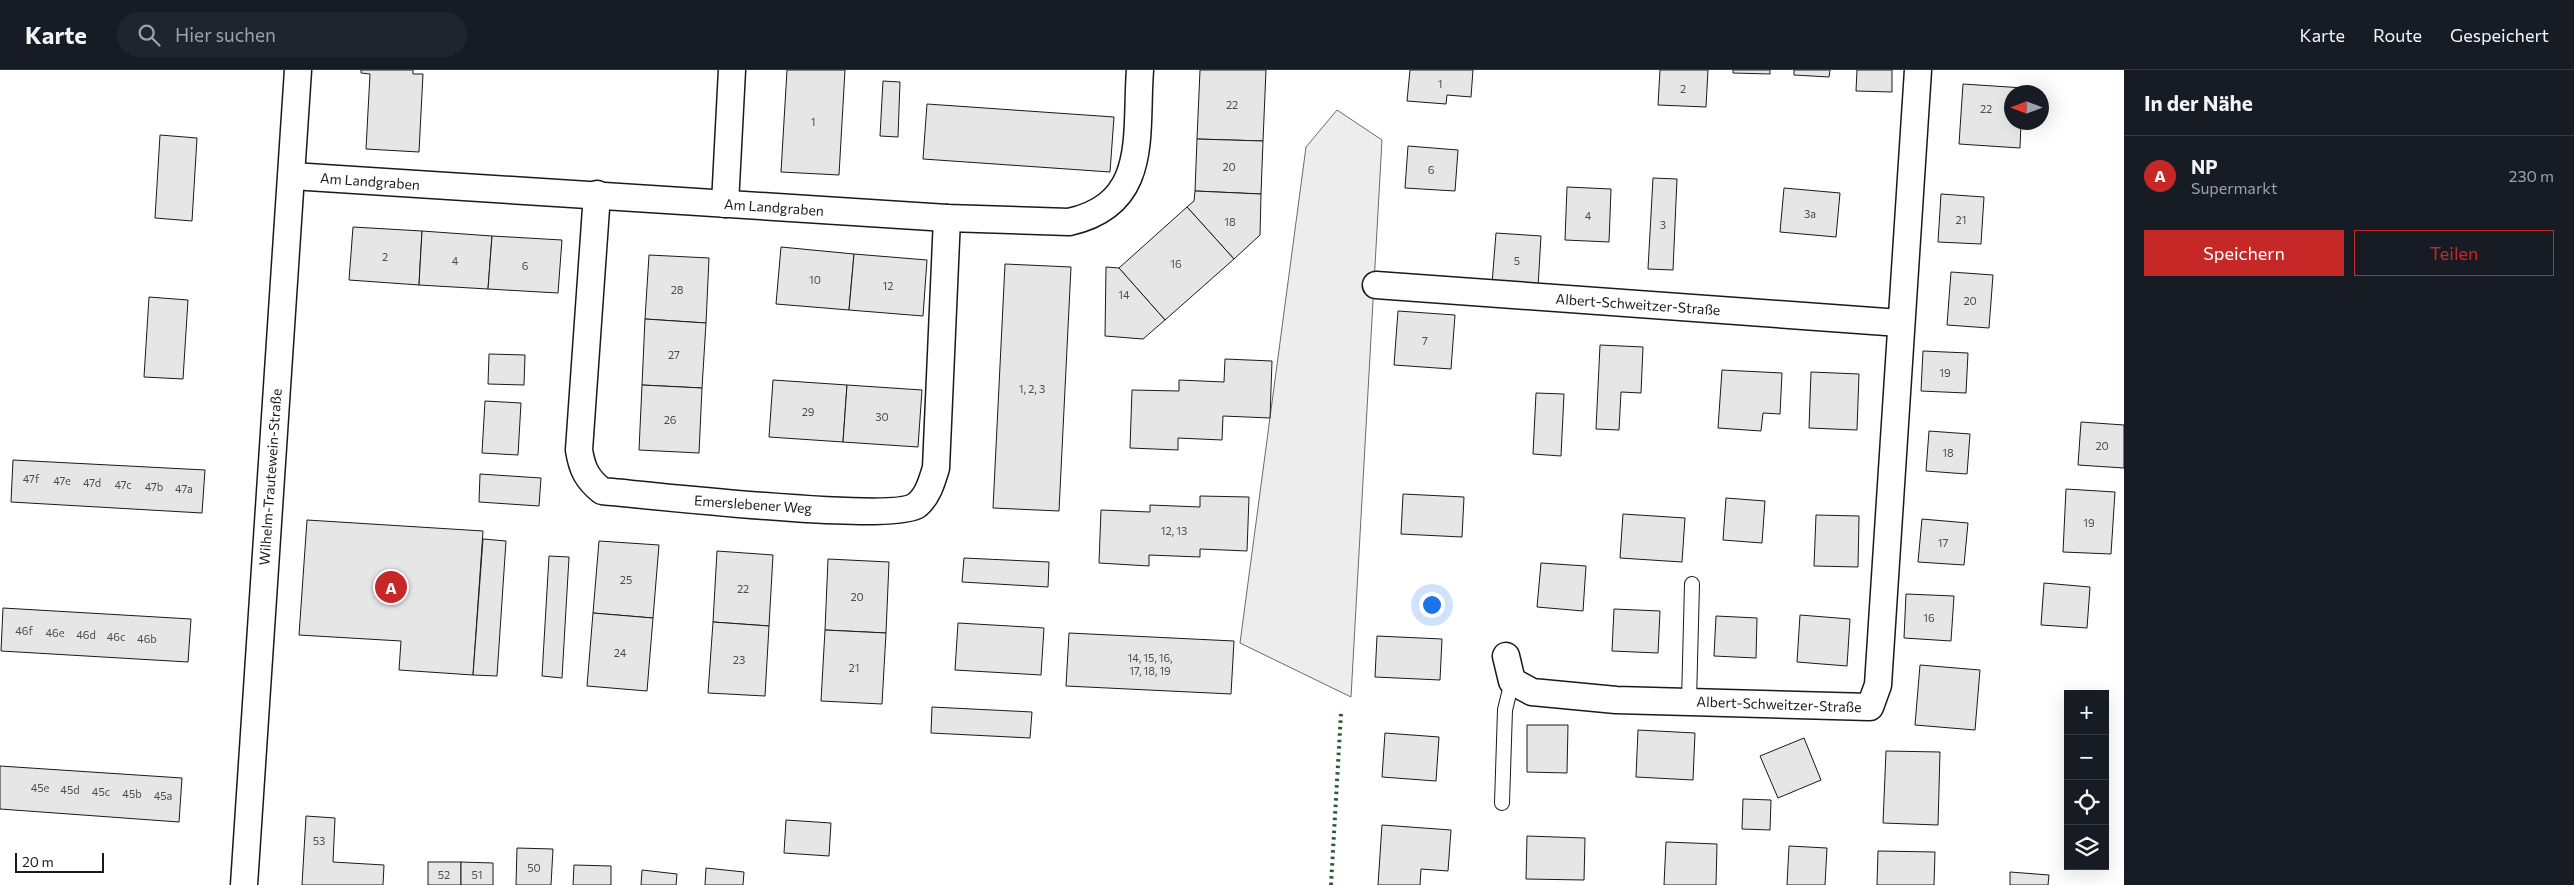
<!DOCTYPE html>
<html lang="de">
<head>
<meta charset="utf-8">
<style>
	:root { --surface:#171b24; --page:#20242c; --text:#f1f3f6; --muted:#9ea1a6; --line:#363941; --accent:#c62828 }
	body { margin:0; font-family:Commissioner,sans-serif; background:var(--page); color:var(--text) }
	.controls { position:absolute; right:15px; bottom:15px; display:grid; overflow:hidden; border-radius:0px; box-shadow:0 5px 20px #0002 }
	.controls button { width:45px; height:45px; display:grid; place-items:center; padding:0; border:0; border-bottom:1px solid var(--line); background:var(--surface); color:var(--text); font:25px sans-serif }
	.compass { position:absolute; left:2004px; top:15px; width:45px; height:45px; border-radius:50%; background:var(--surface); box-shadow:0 5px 20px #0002; rotate:270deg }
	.scale { position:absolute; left:15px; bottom:12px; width:89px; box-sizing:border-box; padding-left:5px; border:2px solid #1a1a1a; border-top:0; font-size:14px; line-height:18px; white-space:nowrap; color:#1a1a1a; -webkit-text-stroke:4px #fff; paint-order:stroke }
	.you { position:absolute; left:1431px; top:534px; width:18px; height:18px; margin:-12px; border:4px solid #fff; border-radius:50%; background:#1a73e8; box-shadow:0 0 0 8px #1a73e833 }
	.badge { display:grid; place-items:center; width:32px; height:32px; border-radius:50%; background:var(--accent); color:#fff; font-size:16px; font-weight:700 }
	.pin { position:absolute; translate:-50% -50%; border:2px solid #fff; box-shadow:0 1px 5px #0006 }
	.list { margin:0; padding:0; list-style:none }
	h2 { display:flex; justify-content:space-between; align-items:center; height:65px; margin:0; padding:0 20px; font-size:21px }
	h2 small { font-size:16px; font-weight:400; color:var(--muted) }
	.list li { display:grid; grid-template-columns:32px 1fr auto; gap:15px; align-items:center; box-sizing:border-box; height:80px; padding:0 20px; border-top:1px solid var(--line) }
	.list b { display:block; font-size:19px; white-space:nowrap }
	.list p { margin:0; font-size:16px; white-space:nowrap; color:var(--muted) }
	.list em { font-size:16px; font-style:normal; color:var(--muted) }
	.actions { display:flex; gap:10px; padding:15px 20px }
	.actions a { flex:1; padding:11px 0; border:1px solid var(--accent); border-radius:0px; text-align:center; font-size:18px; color:var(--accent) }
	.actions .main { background:var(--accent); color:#fff }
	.icon { flex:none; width:28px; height:28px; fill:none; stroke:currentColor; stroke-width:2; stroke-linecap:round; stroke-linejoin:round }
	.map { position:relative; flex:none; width:2124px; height:815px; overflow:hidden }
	header { display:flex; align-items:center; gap:30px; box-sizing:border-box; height:70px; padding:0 25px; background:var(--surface); border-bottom:1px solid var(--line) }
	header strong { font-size:24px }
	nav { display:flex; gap:28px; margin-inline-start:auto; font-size:18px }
	.search { width:350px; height:45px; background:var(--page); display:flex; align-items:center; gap:12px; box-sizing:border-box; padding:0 18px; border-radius:28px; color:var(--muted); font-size:19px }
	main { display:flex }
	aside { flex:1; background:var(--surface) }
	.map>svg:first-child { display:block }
</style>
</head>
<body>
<header>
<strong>Karte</strong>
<div class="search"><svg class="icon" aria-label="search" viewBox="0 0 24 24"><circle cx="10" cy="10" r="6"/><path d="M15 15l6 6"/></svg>Hier suchen</div>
<nav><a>Karte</a><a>Route</a><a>Gespeichert</a></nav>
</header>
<main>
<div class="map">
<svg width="2124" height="815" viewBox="0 0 2124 815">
	<rect width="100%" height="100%" fill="#fff"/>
	<path fill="#ededed" stroke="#6a6a6a" d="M1337,40L1382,70L1351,627L1240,573L1306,77Z"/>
	<g fill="#e6e6e6" stroke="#1a1a1a">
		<path d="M361,0H413V4H423L419,82L366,79L370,4L361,3Z"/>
		<path d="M787,0H845L839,105L781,102Z"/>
		<path d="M1200,0H1266L1263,71L1197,69Z"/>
		<path d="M1410,0H1473L1471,27L1447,25L1446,34L1407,31Z"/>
		<path d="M1660,0H1708L1706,37L1658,35Z"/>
		<path d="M1733,0H1770V4L1733,3Z"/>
		<path d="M1794,0H1830L1829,7L1794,5Z"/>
		<path d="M1857,0H1892V22L1856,21Z"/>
		<path d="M883,11L900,12L898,67L880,66Z"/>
		<path d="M1963,14L2024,18L2023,22H2011V52H2021L2020,78L1959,74Z"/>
		<path d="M927,34L1114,47L1110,102L923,89Z"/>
		<path d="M160,65L197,68L192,151L155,148Z"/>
		<path d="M1197,69L1263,71L1261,124L1195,121Z"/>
		<path d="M1408,76L1458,80L1455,121L1405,118Z"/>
		<path d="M1653,108L1677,109L1673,200L1648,199Z"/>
		<path d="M1567,117L1611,119L1609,172L1565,170Z"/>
		<path d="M1784,118L1840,123L1836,167L1780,162Z"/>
		<path d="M1195,121L1261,124L1260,165L1234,189L1187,137L1194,131Z"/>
		<path d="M1941,124L1984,127L1981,174L1938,172Z"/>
		<path d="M1187,137L1234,189L1165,250L1119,198Z"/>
		<path d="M353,157L422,161L419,215L349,210Z"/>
		<path d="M422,161L492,166L488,219L419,215Z"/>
		<path d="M1496,163L1541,166L1538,217L1492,214Z"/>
		<path d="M492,166L562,170L558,223L488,219Z"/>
		<path d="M781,177L854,184L849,240L776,234Z"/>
		<path d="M854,184L927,190L923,246L849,240Z"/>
		<path d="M649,185L709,188L706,253L645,249Z"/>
		<path d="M1005,194L1071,197L1059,441L993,438Z"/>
		<path d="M1106,197L1119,198L1165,250L1143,269L1105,266Z"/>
		<path d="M1951,202L1993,205L1989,258L1947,255Z"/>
		<path d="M149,227L188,230L183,309L144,307Z"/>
		<path d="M1398,241L1455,245L1451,299L1394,295Z"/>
		<path d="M645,249L706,253L702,318L642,315Z"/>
		<path d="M1600,275L1643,277L1641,323L1621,322L1619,360L1596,359Z"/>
		<path d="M1923,281L1968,283L1966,323L1921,321Z"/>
		<path d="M489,284L525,285L524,315L488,314Z"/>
		<path d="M1225,289L1272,291L1270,348L1223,346L1222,370L1178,368V380L1130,378L1132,320L1179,321V310L1224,312Z"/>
		<path d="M1722,300L1782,303L1780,344L1763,343L1761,361L1718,358Z"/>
		<path d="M1811,302L1859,304L1857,360L1809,358Z"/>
		<path d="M773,310L847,315L843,372L769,367Z"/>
		<path d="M642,315L702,318L699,383L639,380Z"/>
		<path d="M847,315L922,320L918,377L843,372Z"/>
		<path d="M1536,323L1564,324L1561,386L1533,384Z"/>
		<path d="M485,331L521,333L518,385L482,383Z"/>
		<path d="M2081,352L2124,355V398L2078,395Z"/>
		<path d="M1929,361L1970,364L1967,404L1926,401Z"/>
		<path d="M13,390L205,400L202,443L11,432Z"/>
		<path d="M480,404L541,408L539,436L479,432Z"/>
		<path d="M2066,419L2115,422L2111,484L2063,482Z"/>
		<path d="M1403,424L1464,427L1462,467L1401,464Z"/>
		<path d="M1200,426L1249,427L1247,481L1200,479V487L1149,485V496L1099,493L1101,440L1150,442V435L1200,437Z"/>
		<path d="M1726,428L1765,431L1762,473L1723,470Z"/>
		<path d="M1623,444L1685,448L1682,492L1620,488Z"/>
		<path d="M1816,445L1859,446L1858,497L1814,496Z"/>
		<path d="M1922,449L1968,453L1964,495L1918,492Z"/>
		<path d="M307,450L483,461L473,605L399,600L401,571L299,565Z"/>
		<path d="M483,469L506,471L497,606L473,605Z"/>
		<path d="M599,471L659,475L653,548L593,543Z"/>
		<path d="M717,481L773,485L769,556L713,552Z"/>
		<path d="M549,486L569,487L562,608L542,606Z"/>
		<path d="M964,488L1049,492L1048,517L962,512Z"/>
		<path d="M828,489L889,492L886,563L825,560Z"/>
		<path d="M1541,493L1586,496L1583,541L1537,537Z"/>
		<path d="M2044,513L2090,517L2087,558L2041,555Z"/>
		<path d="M1906,524L1954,526L1951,571L1904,568Z"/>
		<path d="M3,538L191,549L188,592L1,581Z"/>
		<path d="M1614,539L1660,541L1658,583L1612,581Z"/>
		<path d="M593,543L653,548L647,621L587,616Z"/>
		<path d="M1800,545L1850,549L1847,596L1797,592Z"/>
		<path d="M1716,546L1757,548L1756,588L1714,586Z"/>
		<path d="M713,552L769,556L765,626L708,623Z"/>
		<path d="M958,553L1044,558L1041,605L955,600Z"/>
		<path d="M825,560L886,563L882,634L821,631Z"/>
		<path d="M1069,563L1234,571L1231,624L1066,616Z"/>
		<path d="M1377,566L1442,569L1440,610L1375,607Z"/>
		<path d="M1920,595L1980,600L1975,660L1915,655Z"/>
		<path d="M932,637L1032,642L1030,668L931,663Z"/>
		<path d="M1527,655H1568L1567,703L1527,702Z"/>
		<path d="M1638,660L1695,663L1693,710L1636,707Z"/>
		<path d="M1385,663L1439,667L1436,711L1382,707Z"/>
		<path d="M1804,668L1821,710L1778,728L1760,686Z"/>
		<path d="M1886,681L1940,682L1938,755L1883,753Z"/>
		<path d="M0,696L182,708L179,752L0,739Z"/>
		<path d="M1743,729L1771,730L1770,760L1742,759Z"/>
		<path d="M306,746L335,748L333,792L384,795L383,815H302Z"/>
		<path d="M786,750L831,753L829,786L784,783Z"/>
		<path d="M1382,755L1451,760L1448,801L1421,799L1420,815H1378Z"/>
		<path d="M1527,766L1585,768L1584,810L1526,809Z"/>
		<path d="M1666,772L1717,774L1716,815H1664Z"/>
		<path d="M1789,776L1827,778L1825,815H1787Z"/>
		<path d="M517,778L553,779L551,815H516Z"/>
		<path d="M1878,781L1935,782L1934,815H1877Z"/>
		<rect x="428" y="792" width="33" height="23"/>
		<path d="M461,792L493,793V815H461Z"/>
		<path d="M574,795L611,796V815H573Z"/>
		<path d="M706,798L744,802L743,815H705Z"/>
		<path d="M642,800L677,804L676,815H641Z"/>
		<path d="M2010,802L2049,805L2048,815H2010Z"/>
	</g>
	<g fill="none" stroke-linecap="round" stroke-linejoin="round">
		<defs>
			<g id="lane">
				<path d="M1689,631L1692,514"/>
				<path d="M1502,733L1505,640L1512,611"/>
			</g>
			<g id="street">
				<path d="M292,106L947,148L1069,152C1150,134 1135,65 1140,0"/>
				<path d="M597,124L579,380C582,399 587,409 602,421C647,425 893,453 917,435C928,426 932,411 936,398L947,148"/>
				<path d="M725,134L732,0"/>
				<path d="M1376,215L1900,253"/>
				<path d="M1506,586L1512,611L1532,622L1616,630L1870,637L1878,615L1918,0"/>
				<path d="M244,815L298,0"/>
			</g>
		</defs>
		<use href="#lane" stroke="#1a1a1a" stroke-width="16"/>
		<use href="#street" stroke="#1a1a1a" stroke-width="29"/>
		<use href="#lane" stroke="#fff" stroke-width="14"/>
		<use href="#street" stroke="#fff" stroke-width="26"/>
		<path stroke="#2b5a34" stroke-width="4" stroke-dasharray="2.5 4" stroke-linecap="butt" d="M1331,815L1341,643"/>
	</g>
	<g text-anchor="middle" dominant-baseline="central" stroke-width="4" stroke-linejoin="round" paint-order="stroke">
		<g font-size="11" fill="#4d4d4d">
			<text x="1440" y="13">1</text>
			<text x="1683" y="18">2</text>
			<text x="1232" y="34">22</text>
			<text x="1986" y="38">22</text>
			<text x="813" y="51">1</text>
			<text x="1229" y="96">20</text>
			<text x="1431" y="99">6</text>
			<text x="1810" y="143">3a</text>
			<text x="1588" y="145">4</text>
			<text x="1961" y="149">21</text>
			<text x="1230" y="151">18</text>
			<text x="1663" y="154">3</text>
			<text x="385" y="186">2</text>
			<text x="455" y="190">4</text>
			<text x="1517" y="190">5</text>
			<text x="1176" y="193">16</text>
			<text x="525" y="195">6</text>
			<text x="815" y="209">10</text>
			<text x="888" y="215">12</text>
			<text x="677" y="219">28</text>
			<text x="1124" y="224">14</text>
			<text x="1970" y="230">20</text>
			<text x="1425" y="270">7</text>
			<text x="674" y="284">27</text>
			<text x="1945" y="302">19</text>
			<text x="1032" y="318">1, 2, 3</text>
			<text x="808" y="341">29</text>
			<text x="882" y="346">30</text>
			<text x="670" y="349">26</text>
			<text x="2102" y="375">20</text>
			<text x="1948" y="382">18</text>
			<text x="31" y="408">47f</text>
			<text x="62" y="410">47e</text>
			<text x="92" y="412">47d</text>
			<text x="123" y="414">47c</text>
			<text x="154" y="416">47b</text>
			<text x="184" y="418">47a</text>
			<text x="2089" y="452">19</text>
			<text x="1174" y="460">12, 13</text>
			<text x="1943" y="472">17</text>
			<text x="626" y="509">25</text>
			<text x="743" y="518">22</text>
			<text x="857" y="526">20</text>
			<text x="1929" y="547">16</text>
			<text x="24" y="560">46f</text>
			<text x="55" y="562">46e</text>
			<text x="86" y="564">46d</text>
			<text x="116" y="566">46c</text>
			<text x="147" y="568">46b</text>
			<text x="620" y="582">24</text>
			<text x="1150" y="587">14, 15, 16,<tspan x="1150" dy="13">17, 18, 19</tspan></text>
			<text x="739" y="589">23</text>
			<text x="854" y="597">21</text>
			<text x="40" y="717">45e</text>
			<text x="70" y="719">45d</text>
			<text x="101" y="721">45c</text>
			<text x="132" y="723">45b</text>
			<text x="163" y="725">45a</text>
			<text x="319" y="770">53</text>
			<text x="534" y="797">50</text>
			<text x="444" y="804">52</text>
			<text x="477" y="804">51</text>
		</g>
		<g font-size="14" fill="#1a1a1a" stroke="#fff">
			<text transform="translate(370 111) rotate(4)">Am Landgraben</text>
			<text transform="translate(774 137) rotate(4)">Am Landgraben</text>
			<text transform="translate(1638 234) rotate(4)">Albert-Schweitzer-Straße</text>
			<text transform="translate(270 407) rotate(-86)">Wilhelm-Trautewein-Straße</text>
			<text transform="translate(753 434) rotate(4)">Emerslebener Weg</text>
			<text transform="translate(1779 634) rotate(2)">Albert-Schweitzer-Straße</text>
		</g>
	</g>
</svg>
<div class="controls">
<button>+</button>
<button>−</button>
<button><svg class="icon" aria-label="locate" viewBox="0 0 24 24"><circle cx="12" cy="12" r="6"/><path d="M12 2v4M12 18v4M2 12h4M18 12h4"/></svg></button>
<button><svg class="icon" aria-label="layers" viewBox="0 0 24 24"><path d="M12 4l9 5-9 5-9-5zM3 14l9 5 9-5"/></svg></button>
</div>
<svg class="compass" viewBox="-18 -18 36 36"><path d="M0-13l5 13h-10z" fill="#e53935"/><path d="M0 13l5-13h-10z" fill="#9ea1a6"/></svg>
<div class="scale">20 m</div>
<div class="you"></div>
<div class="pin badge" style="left:391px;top:517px">A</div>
</div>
<aside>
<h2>In der Nähe<small></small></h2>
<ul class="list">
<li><span class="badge">A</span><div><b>NP</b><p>Supermarkt</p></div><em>230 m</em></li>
</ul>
<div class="actions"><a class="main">Speichern</a><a>Teilen</a></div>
</aside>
</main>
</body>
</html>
